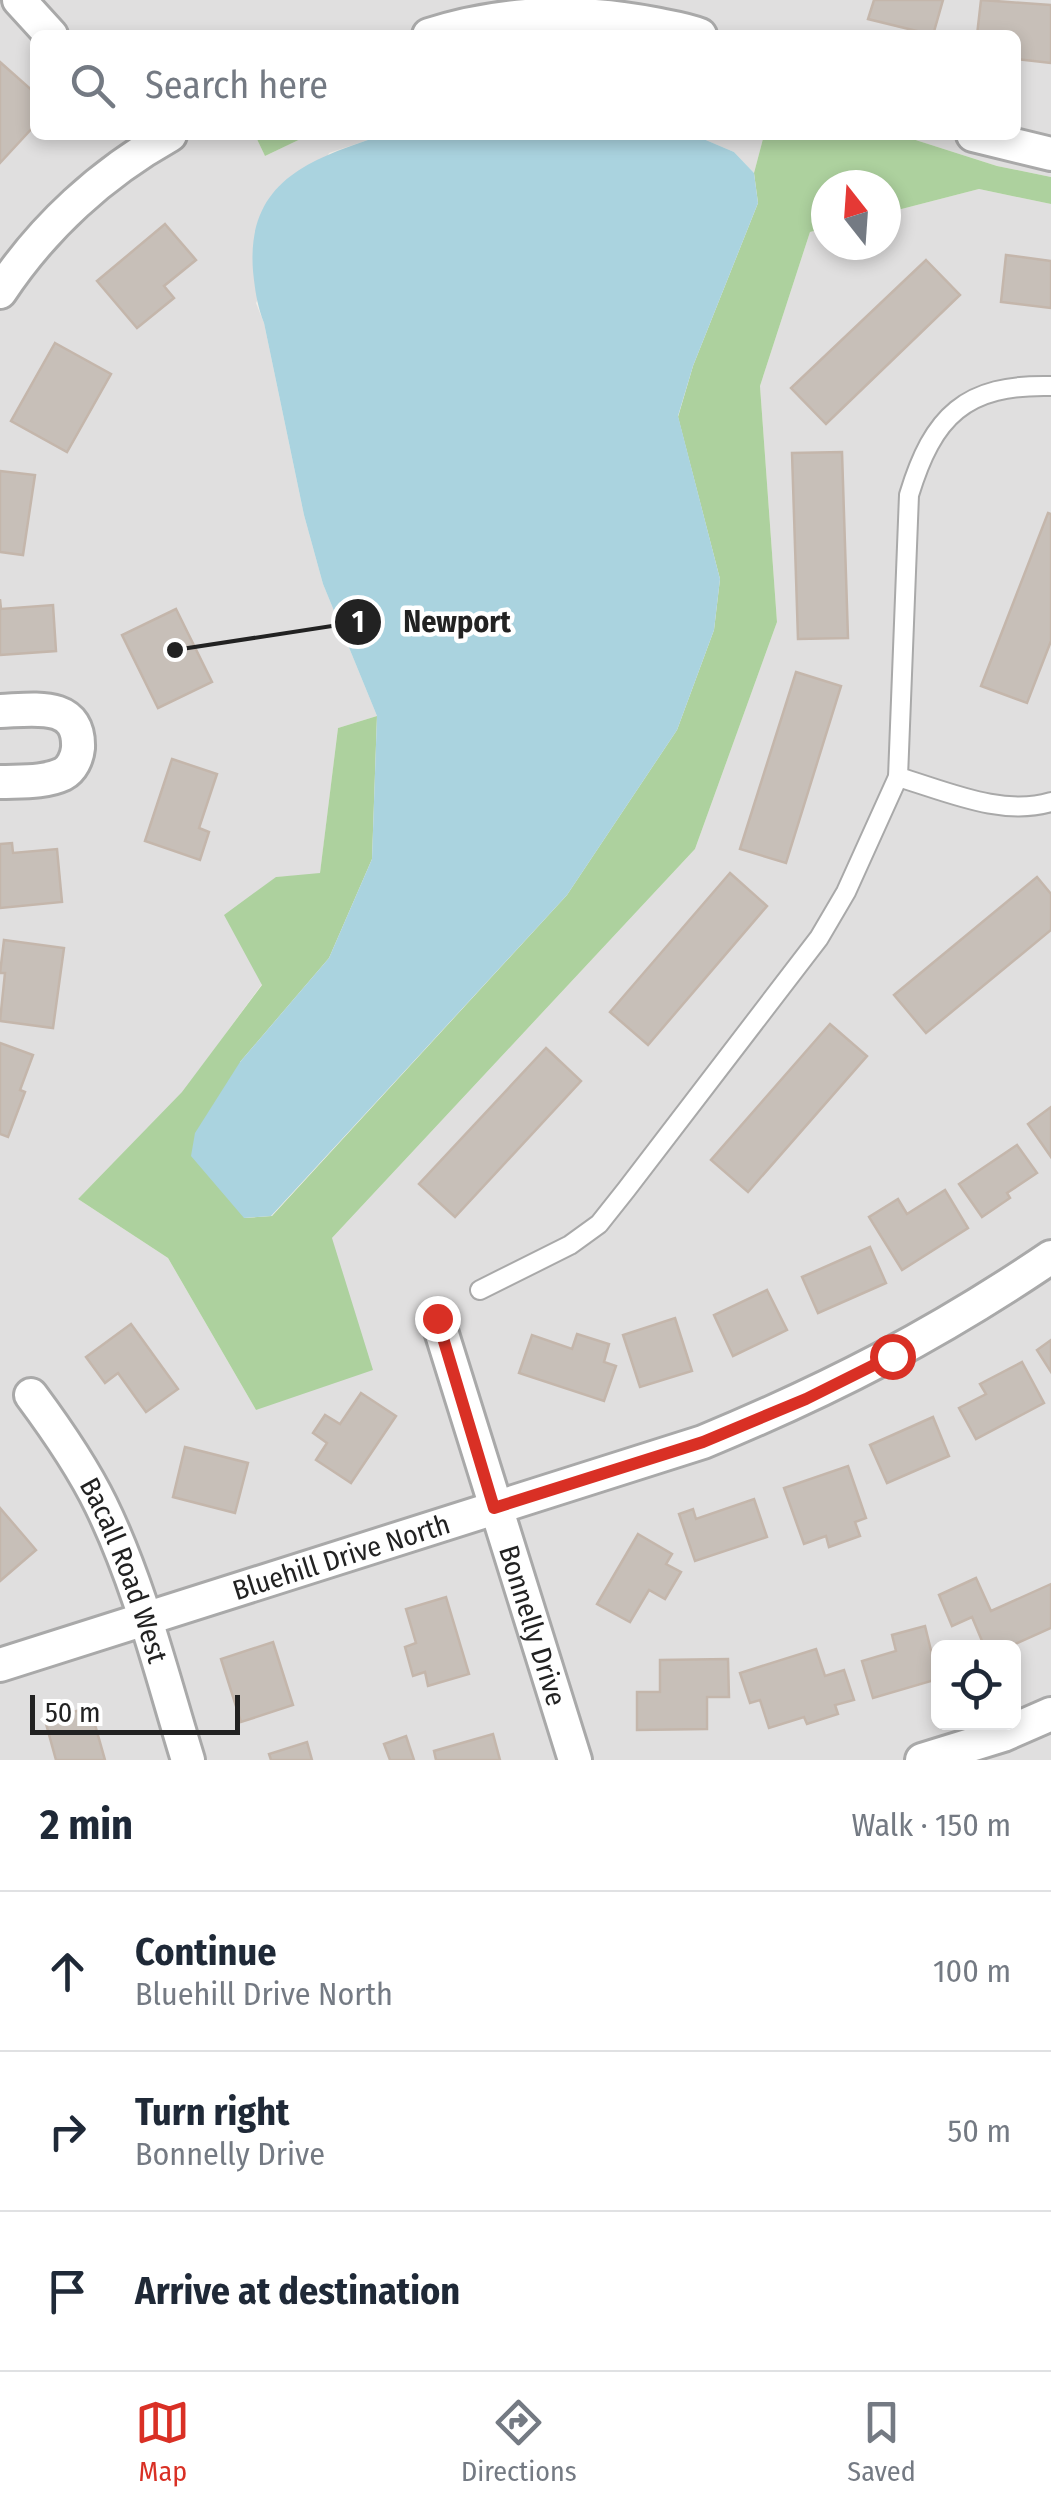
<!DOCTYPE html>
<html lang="en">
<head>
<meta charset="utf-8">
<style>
	:root { --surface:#fff; --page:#f2f2f3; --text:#1f2937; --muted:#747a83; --line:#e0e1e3; --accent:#d93025 }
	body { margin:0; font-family:"Fira Sans Condensed",sans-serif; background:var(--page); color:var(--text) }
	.controls { position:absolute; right:30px; bottom:30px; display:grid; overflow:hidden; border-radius:15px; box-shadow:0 5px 15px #0003 }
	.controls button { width:90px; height:90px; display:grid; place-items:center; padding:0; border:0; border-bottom:2px solid var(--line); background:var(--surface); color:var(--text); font:50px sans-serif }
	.compass { position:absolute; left:811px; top:170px; width:90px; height:90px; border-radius:50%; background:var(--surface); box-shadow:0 5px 15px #0003; rotate:343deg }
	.scale { position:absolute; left:30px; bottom:25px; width:210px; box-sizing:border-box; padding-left:10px; border:5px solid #222; border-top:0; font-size:28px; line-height:35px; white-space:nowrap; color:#222; -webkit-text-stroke:8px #fff; paint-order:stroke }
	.stop { position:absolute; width:30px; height:30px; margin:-22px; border:8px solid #d93025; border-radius:50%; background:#fff }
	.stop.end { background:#d93025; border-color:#fff; box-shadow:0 2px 10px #0008 }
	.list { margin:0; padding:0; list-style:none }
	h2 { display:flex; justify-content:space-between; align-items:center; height:130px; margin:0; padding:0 40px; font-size:42px }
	h2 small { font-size:32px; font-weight:400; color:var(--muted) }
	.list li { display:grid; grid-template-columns:65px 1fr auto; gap:30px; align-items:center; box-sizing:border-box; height:160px; padding:0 40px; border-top:2px solid var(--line) }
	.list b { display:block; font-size:38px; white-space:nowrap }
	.list p { margin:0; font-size:32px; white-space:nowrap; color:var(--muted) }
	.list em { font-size:32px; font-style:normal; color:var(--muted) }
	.icon { flex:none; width:55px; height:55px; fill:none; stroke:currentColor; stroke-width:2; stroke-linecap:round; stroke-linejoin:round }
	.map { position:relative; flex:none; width:1051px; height:1760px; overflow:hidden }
	.search { position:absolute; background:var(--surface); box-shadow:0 5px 15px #0003; left:30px; right:30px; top:30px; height:110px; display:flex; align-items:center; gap:25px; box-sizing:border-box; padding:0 35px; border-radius:15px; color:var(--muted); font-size:38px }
	.sheet { height:610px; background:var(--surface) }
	nav { display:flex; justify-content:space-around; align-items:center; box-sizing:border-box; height:140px; border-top:2px solid var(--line); background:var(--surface); font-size:28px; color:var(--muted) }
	nav a { display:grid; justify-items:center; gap:5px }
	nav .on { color:var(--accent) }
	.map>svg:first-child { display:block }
</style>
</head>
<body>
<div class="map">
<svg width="1051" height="1760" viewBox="0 0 1051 1760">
	<rect width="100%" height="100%" fill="#f2efe9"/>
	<g fill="#e0dfdf" fill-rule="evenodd">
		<path d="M0,0H1051V177L997,166L900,135H1016V35H587L532,28L504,35H35V135H255L265,156L309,135H383L329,153L256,303L264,323L304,515L323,584L377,716L338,728L320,874L276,877L262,984L183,1092L78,1199L168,1258L256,1410L332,1238L695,849L777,622L760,386L810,232L826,228V245H886V213L979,189L1051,204V1760H0ZM938,1648H1014V1722H938Z"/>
		<path d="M694,135H764L754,173L734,152Z"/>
	</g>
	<g fill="#add19e">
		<path d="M255,135H309L265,156Z"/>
		<path d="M764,135H900L997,166L1051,177V204L979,189L886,213V185H826V228L810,232L760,386L777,622L695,849L332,1238L373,1370L256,1410L168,1258L78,1199L182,1092L262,985L224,915L276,877L320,873L338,728L377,716L372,859L329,958L240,1062L244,1218L272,1216L567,895L677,730L714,630L720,579L678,417L693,366L758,203L754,173Z"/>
	</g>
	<path fill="#aad3df" d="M383,135H694L734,152L754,173L758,203L693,366L678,416L720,579L714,630L677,730L567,895L271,1216L244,1218L191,1156L195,1133L240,1062L329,958L372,859L377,716L323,584L304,515L264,323C257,305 255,290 253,271C246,180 311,159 383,135Z"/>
	<g fill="#c7bfb8" stroke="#c4b6ab" stroke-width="2.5">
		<path d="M874,0H943L933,35L868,19Z"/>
		<path d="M981,0L1051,5V63L1016,59V35H977Z"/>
		<path d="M0,62L35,93V125L0,163Z"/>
		<path d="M165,224L196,260L164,286L174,298L137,328L97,281Z"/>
		<path d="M1006,255L1051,261V308L1001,302Z"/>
		<path d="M926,260L960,295L826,424L791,388Z"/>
		<path d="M55,343L111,374L67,452L11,421Z"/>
		<path d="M842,452L848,638L798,639L792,453Z"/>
		<path d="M0,471L35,475L23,555L0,552Z"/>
		<path d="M1048,513L1051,514V641L1027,703L981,686Z"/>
		<path d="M0,599L1,609L53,605L56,651L0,655Z"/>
		<path d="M176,609L212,682L158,708L122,635Z"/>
		<path d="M796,672L841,686L786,863L740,849Z"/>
		<path d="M172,759L217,774L199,828L209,832L200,860L145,841Z"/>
		<path d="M12,843L13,853L57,849L62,902L0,908V844Z"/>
		<path d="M730,873L767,906L648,1045L610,1012Z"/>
		<path d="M1037,877L1051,894V930L926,1033L894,995Z"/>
		<path d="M4,940L64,948L53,1028L0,1021L5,973H0Z"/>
		<path d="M830,1024L867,1056L748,1192L711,1160Z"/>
		<path d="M0,1043L33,1055L20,1090L25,1092L8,1137L0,1134Z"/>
		<path d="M546,1048L581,1081L455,1217L419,1184Z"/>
		<path d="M1051,1107V1157L1028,1124Z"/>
		<path d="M1017,1145L1037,1173L1007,1193L1010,1198L982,1217L959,1184Z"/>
		<path d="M945,1190L968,1228L902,1270L869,1217L898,1199L907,1214Z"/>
		<path d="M870,1247L886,1283L818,1313L802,1277Z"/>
		<path d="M767,1290L787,1330L733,1356L714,1315Z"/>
		<path d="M675,1318L692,1371L640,1387L623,1335Z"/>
		<path d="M131,1324L178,1389L146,1412L118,1373L105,1383L86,1357Z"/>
		<path d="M577,1334L609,1344L604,1362L616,1366L604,1401L519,1373L532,1335L572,1349Z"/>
		<path d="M1051,1340V1372L1037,1350Z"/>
		<path d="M1022,1362L1044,1403L976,1439L959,1408L986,1394L980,1384Z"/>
		<path d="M361,1393L396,1416L351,1483L316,1460L327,1443L313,1433L325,1415L340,1424Z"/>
		<path d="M933,1417L949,1456L887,1483L870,1445Z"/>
		<path d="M185,1447L248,1463L235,1513L173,1497Z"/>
		<path d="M848,1466L866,1518L855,1522L860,1536L829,1547L826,1536L804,1544L784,1488Z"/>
		<path d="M754,1499L767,1537L695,1561L679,1514L693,1509L696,1519Z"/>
		<path d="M0,1508L36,1550L0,1581Z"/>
		<path d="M638,1534L672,1554L666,1564L681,1572L665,1599L649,1590L630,1622L597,1604Z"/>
		<path d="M976,1578L991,1611L1051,1584V1628L1006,1648H985L972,1617L952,1626L939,1595Z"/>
		<path d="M446,1597L469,1674L428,1686L425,1672L413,1676L405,1647L416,1643L406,1609Z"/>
		<path d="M925,1626L938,1679L873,1698L862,1661L896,1651L892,1635Z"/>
		<path d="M273,1642L293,1705L241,1722L221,1659Z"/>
		<path d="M816,1649L825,1676L844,1670L854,1700L835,1705L838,1714L807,1724L804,1717L769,1728L760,1700L750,1703L740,1673Z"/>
		<path d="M728,1659L729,1697H707V1729L637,1730V1692H660V1660Z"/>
		<path d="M90,1707L105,1760H56L45,1720Z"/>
		<path d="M493,1734L500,1760H436L434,1751Z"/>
		<path d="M406,1736L414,1760H390L384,1744Z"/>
		<path d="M307,1742L312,1760H271L269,1754Z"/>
	</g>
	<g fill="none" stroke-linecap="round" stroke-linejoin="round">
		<defs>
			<g id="lane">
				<path d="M1051,386C965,384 933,416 909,495L898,777C946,791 1002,817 1051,802"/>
				<path d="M480,1290L570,1245L599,1224L626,1190L819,938L846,892L898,777"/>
			</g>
			<g id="street">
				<path d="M19,0L51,35"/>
				<path d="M429,35C504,11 577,9 654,24C669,27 685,29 700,35"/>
				<path d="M973,135L1051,154"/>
				<path d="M0,292C43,227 102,173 170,135"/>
				<path d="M0,711C32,710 80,700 78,748C77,758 72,769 63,774C44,783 20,781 0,782"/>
				<path id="s1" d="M437,1318L575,1760"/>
				<path id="s2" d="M31,1395C57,1430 82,1466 101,1505C140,1585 162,1676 188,1760"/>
				<path id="s3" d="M0,1665L703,1442C831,1389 936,1335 1051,1257"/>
				<path d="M922,1760L1003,1735L1051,1714"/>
			</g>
		</defs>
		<use href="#lane" stroke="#a9a9a9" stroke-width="22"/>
		<use href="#street" stroke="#a9a9a9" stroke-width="38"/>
		<use href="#lane" stroke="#fff" stroke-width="18"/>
		<use href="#street" stroke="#fff" stroke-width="32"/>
	</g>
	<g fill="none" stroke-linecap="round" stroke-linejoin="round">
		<path stroke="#d93025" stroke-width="12" d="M437,1318L494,1508L703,1442L806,1399L892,1356"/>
	</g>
	<g text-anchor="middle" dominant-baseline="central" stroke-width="9" stroke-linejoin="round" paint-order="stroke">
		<g font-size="28" fill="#222" stroke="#fff">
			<text stroke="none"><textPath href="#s3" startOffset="358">Bluehill Drive North</textPath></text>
			<text stroke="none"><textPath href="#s2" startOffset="200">Bacall Road West</textPath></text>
			<text stroke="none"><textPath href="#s1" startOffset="322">Bonnelly Drive</textPath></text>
		</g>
	</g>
	<path fill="none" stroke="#222" stroke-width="4" d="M175 650L358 622"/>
	<g fill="#222" stroke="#fff" stroke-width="4">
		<circle cx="175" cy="650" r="10"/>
		<circle cx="358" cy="622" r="25"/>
	</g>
	<g font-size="30" text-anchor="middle" font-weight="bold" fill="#fff">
		<text x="358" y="632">1</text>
	</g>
	<g font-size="30" text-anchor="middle" font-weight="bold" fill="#222" stroke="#fff" stroke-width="9" stroke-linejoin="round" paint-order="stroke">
		<text x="457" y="632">Newport</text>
	</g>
</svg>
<div class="controls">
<button><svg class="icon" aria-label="locate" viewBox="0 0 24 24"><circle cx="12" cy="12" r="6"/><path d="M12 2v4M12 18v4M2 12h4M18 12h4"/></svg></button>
</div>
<svg class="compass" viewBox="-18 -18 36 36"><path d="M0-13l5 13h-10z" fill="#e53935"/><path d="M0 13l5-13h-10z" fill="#747a83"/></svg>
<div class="scale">50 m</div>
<div class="stop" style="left:892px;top:1356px"></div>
<div class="stop end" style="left:437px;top:1318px"></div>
<div class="search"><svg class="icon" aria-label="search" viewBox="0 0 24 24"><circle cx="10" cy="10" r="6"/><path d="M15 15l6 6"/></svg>Search here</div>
</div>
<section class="sheet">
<h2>2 min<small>Walk · 150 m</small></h2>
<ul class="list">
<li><svg class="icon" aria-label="ahead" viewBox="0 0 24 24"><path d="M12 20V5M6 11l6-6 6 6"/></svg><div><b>Continue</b><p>Bluehill Drive North</p></div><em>100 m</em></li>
<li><svg class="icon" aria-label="right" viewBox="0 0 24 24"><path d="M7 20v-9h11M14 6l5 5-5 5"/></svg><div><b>Turn right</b><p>Bonnelly Drive</p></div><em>50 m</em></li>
<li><svg class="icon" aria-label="arrive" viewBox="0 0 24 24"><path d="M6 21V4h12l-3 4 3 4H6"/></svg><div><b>Arrive at destination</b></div></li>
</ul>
</section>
<nav>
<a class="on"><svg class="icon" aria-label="map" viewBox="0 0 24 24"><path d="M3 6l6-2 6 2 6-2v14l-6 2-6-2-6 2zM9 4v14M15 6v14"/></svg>Map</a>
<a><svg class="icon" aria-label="directions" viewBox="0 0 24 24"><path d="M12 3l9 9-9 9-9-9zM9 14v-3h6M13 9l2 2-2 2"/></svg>Directions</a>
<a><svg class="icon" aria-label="saved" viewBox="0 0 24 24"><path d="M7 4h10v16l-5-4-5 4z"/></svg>Saved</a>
</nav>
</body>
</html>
